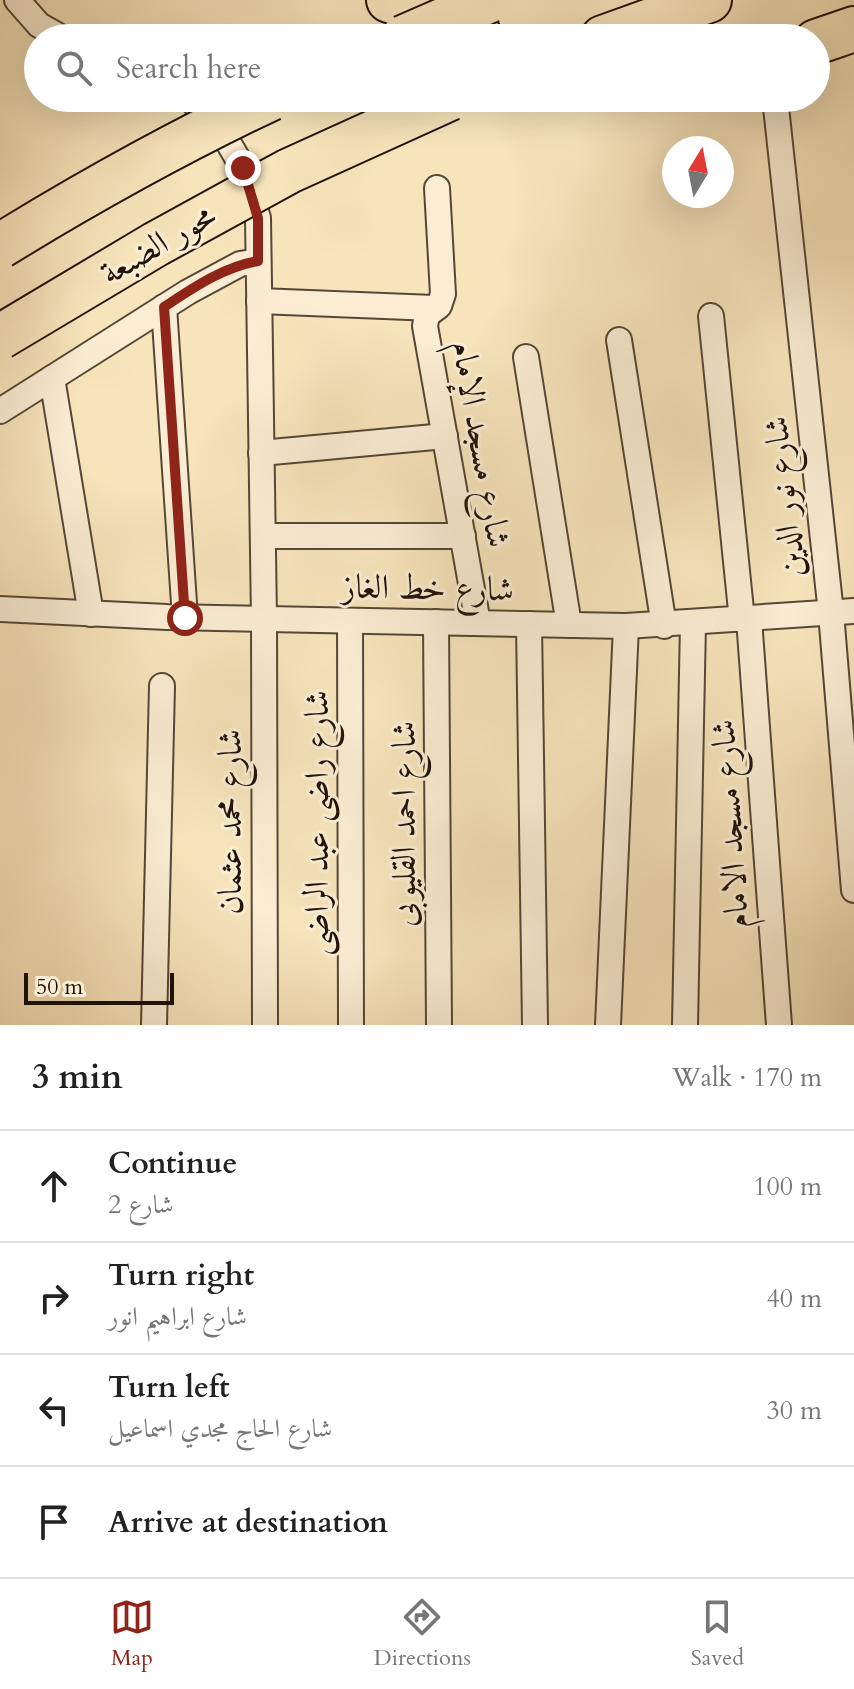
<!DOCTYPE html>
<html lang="en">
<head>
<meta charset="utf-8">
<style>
	:root { --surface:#fff; --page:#f6f6f6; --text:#222; --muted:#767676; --line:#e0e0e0; --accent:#8f2418 }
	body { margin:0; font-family:Cardo,Amiri,serif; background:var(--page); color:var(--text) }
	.compass { position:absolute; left:662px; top:136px; width:72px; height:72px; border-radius:50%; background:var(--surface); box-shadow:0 8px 32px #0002; rotate:10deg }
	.scale { position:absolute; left:24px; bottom:20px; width:150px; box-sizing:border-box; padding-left:8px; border:4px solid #21130a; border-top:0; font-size:22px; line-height:28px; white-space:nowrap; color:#21130a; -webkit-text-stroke:6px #faedd3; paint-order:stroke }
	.stop { position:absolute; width:24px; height:24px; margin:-18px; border:6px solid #8f2418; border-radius:50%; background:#fff }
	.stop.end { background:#8f2418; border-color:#fff; box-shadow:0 2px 8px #0008 }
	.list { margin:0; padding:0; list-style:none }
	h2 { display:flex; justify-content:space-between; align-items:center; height:104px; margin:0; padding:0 32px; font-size:34px }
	h2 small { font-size:26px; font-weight:400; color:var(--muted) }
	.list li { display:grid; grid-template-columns:52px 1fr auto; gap:24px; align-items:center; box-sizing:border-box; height:112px; padding:0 32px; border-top:2px solid var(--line) }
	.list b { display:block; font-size:30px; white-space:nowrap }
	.list p { margin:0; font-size:26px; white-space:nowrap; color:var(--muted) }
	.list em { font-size:26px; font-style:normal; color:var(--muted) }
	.icon { flex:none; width:44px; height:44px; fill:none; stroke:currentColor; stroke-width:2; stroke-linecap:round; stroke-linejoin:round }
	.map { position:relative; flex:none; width:854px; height:1025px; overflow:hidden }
	.search { position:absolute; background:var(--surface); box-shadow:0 8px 32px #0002; left:24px; right:24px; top:24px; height:88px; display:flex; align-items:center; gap:20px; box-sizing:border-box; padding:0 28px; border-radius:44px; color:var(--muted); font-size:30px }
	.sheet { height:552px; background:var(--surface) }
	nav { display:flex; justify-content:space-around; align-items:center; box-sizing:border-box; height:112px; border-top:2px solid var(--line); background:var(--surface); font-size:22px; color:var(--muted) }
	nav a { display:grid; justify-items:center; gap:4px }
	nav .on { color:var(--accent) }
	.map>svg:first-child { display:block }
</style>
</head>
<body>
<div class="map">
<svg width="854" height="1025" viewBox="0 0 854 1025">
	<rect width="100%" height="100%" fill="#f7e4bb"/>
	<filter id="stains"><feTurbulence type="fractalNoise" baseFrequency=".0025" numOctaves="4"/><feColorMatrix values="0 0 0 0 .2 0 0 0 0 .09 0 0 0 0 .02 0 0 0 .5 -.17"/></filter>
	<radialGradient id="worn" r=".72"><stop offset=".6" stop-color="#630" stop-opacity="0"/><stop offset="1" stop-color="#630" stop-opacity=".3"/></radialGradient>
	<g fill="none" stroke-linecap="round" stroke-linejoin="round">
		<defs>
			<g id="street">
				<path d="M17,0L39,25L62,38"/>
				<path d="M190,98L228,142L243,168L258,218L264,619L265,1025"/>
				<path d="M775,98L831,613L854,890"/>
				<path d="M437,188L443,294L439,306L427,315L425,326L478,623"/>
				<path d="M259,301L434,308"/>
				<path d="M164,307L185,618"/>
				<path d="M711,316L742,620"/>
				<path d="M619,340L664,626"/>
				<path d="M526,357L569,625"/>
				<path d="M52,378L91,614"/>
				<path d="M0,411L188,292L240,264L258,261"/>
				<path d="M261,453L445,436"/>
				<path d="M263,536H463"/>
				<path d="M0,609L167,617L626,626L854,611"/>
				<path d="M749,619L779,1025"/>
				<path d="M350,621L351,1025"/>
				<path d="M436,622L439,1025"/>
				<path d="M529,624L535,1025"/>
				<path d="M154,1025L162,686"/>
				<path d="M608,1025L626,626"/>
				<path d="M685,1025L693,623"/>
			</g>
			<g id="highway">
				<path d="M389,0L405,5L481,38"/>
				<path d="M603,38L709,0"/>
				<path d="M816,42L854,29"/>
			</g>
		</defs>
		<use href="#street" stroke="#564736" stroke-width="28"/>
		<use href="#highway" stroke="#21130a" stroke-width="48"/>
		<use href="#street" stroke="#faedd3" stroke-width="24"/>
		<use href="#highway" stroke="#f7e4bb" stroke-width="44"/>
		<defs>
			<g id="highway-bridge">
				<path d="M403,38L490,0"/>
				<path d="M0,246C88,192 178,142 271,98"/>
				<path d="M0,337L156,244L289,171L450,98"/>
			</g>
		</defs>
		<use href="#highway-bridge" stroke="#21130a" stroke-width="48" stroke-linecap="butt"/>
		<use href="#highway-bridge" stroke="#f7e4bb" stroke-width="44"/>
	</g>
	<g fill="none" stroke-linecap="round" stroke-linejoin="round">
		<path stroke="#8f2418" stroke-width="10" d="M185,618L164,307C193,288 223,267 258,261V218L243,168"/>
	</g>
	<g text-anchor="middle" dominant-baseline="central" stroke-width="6" stroke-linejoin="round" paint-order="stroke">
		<g font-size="34" fill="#21130a" stroke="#faedd3">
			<text transform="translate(158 244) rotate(-30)">محور الضبعة</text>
			<text transform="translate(481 444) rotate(80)">شارع مسجد الإمام</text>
			<text transform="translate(784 497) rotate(-96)">شارع نور الدين</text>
			<text transform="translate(428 588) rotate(1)">شارع خط الغاز</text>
			<text transform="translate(230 822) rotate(-90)">شارع محمد عثمان</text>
			<text transform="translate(317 823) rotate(-90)">شارع راضى عبد الراضى</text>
			<text transform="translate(404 824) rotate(-90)">شارع احمد القليوبى</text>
			<text transform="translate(730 824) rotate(-94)">شارع مسجد الامام</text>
		</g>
	</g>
	<rect width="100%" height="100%" filter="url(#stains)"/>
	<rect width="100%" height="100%" fill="url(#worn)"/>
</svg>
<svg class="compass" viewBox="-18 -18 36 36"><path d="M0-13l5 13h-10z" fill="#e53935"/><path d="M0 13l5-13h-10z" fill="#767676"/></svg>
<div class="scale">50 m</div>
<div class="stop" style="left:185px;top:618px"></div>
<div class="stop end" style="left:243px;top:168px"></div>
<div class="search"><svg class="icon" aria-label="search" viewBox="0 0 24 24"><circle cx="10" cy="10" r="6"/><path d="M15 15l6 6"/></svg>Search here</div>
</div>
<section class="sheet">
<h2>3 min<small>Walk · 170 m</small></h2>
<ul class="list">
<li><svg class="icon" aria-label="ahead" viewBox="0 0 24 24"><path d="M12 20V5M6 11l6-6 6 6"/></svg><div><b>Continue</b><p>شارع 2</p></div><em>100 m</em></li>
<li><svg class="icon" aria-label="right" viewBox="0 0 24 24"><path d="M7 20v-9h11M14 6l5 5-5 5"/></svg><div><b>Turn right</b><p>شارع ابراهيم انور</p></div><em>40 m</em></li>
<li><svg class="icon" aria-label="left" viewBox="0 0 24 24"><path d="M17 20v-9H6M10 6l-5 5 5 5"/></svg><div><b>Turn left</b><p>شارع الحاج مجدي اسماعيل</p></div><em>30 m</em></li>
<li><svg class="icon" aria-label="arrive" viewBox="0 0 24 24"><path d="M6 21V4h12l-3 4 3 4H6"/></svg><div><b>Arrive at destination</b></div></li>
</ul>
</section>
<nav>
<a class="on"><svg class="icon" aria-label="map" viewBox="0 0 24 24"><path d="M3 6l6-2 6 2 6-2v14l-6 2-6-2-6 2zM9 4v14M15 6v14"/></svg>Map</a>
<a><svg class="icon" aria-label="directions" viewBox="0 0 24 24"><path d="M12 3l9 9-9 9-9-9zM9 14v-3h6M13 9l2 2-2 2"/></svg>Directions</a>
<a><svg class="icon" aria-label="saved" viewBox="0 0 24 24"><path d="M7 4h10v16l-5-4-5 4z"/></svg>Saved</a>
</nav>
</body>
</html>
